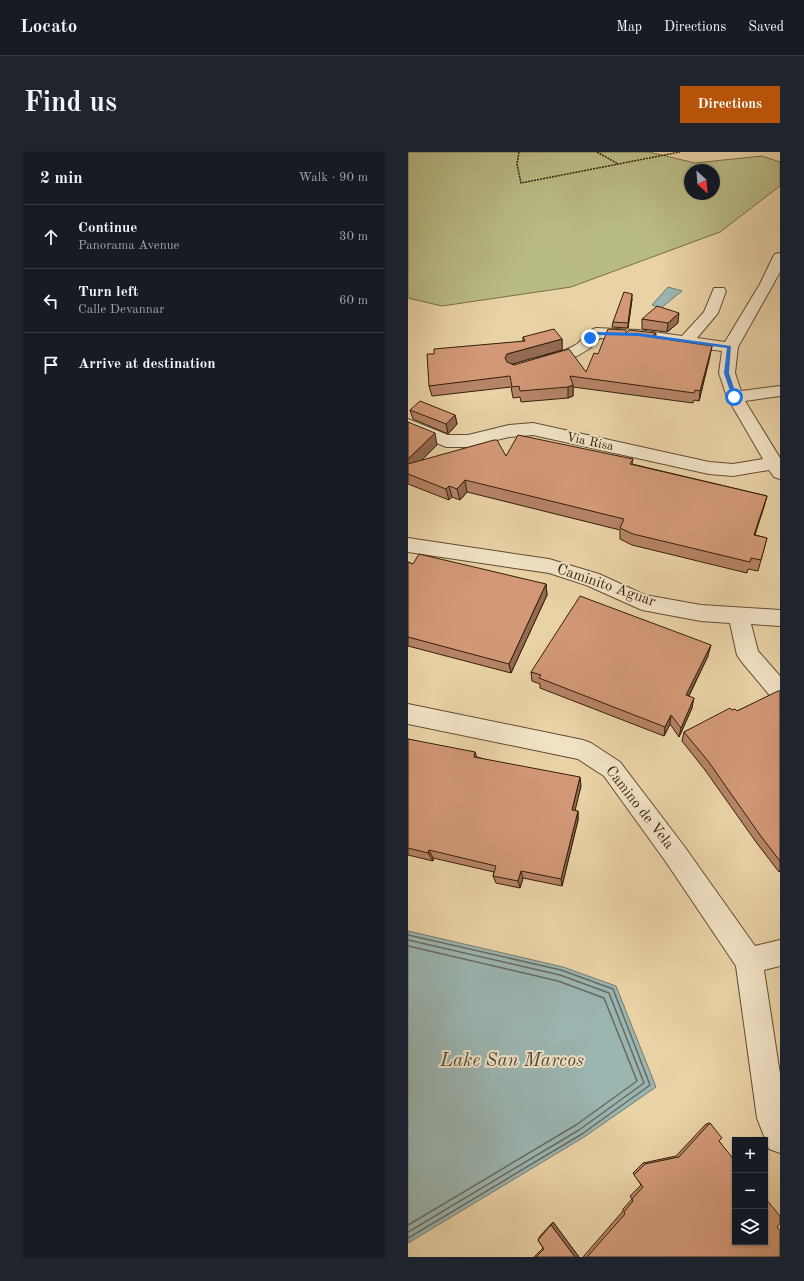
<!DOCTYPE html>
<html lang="en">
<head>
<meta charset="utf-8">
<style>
	:root { --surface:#171b24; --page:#20242c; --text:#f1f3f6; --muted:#9ea1a6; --line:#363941; --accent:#b45309 }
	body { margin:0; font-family:"Old Standard TT",serif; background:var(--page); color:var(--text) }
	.controls { position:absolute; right:12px; bottom:12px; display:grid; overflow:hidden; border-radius:0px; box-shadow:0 1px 3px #0004 }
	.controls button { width:36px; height:36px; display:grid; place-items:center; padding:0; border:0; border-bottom:1px solid var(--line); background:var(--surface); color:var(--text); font:20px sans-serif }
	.compass { position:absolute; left:276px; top:12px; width:36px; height:36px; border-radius:50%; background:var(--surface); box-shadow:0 1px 3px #0004; rotate:154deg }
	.stop { position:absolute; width:12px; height:12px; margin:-9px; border:3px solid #1a73e8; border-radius:50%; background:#fff }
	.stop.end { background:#1a73e8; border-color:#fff; box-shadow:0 1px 4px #0008 }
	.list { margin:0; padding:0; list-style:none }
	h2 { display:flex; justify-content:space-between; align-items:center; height:52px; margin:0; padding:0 16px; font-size:17px }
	h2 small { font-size:13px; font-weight:400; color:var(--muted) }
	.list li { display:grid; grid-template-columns:26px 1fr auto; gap:12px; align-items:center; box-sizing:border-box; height:64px; padding:0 16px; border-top:1px solid var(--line) }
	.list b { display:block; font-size:15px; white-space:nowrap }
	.list p { margin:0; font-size:13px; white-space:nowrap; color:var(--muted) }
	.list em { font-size:13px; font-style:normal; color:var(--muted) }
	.icon { flex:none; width:22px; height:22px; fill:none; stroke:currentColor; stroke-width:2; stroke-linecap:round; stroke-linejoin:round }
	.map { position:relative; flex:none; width:372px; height:1105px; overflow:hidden; border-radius:0px }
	header { display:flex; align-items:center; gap:24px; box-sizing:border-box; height:56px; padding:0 20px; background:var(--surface); border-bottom:1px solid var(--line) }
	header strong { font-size:19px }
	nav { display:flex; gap:22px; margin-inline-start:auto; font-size:14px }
	.intro { display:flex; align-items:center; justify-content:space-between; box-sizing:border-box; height:96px; padding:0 24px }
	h1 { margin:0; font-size:28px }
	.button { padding:10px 18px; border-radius:0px; background:var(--accent); color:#fff; font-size:14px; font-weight:700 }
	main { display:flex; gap:24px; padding:0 24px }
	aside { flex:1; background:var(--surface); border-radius:0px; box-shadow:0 1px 3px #0004 }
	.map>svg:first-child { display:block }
</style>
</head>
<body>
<header>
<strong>Locato</strong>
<nav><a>Map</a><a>Directions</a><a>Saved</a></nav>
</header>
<div class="intro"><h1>Find us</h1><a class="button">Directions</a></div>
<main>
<aside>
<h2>2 min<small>Walk · 90 m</small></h2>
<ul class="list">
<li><svg class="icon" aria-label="ahead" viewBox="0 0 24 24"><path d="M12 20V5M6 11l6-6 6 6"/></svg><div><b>Continue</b><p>Panorama Avenue</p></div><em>30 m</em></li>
<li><svg class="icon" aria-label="left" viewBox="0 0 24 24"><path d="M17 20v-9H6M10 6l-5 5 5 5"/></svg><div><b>Turn left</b><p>Calle Devannar</p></div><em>60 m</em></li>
<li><svg class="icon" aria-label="arrive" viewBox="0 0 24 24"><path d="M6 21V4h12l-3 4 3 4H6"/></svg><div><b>Arrive at destination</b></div></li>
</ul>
</aside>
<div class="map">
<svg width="372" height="1105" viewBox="0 0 372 1105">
	<rect width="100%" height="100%" fill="#e9d2a6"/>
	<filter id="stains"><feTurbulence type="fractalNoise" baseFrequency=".005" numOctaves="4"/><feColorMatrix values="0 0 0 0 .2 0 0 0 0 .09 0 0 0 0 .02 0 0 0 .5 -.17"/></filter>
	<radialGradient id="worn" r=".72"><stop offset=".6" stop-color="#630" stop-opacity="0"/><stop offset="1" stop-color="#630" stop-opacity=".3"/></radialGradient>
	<path fill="#b9bb85" stroke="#786d48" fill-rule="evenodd" d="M0,0H241L287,11L354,4L372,10V34L312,80L163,135L34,154L0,146ZM282,18H306V42H282Z"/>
	<g fill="#9bb5b1" stroke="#73796e">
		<path d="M260,135L274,139L253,156L244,153Z"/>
		<path d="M0,779L155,815L208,834L248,935L176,985L0,1091Z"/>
	</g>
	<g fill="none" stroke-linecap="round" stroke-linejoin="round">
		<g stroke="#686a5e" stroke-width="1.5">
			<path d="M0,783L153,818L205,837L242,933L174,982L0,1086"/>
			<path d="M0,788L152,823L201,841L236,931L171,978L0,1080"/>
			<path d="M0,794L150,829L196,846L229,929L168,973L0,1073"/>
		</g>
		<defs>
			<g id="minor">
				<path d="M372,101V120L330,195L327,221L333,239L372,234V244L337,249L372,306V327L366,325L361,318L325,324L301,322L125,283L101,285L60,295H38L0,279V267L40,283H60L101,273L125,271L301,310L325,312L355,307L319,245L311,221L314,199L230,188L192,186L181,197L169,204L135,214L129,212L127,209L129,206C143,202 157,200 169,192C176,187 178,179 188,176L230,178L274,184L296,160L306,136H316L318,139L310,161L289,186L317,190L352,132L365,105L367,102Z"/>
				<path d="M0,386L141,407L191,422L237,443L293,453L372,458V474L343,472L350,499L372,524V548L364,546L333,509L329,503L322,471L293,469L234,458L178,433L141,421L0,400Z"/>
				<path d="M0,552L175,588L183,591L212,610L276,694L347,794L372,788V814L356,818L372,922V1001L361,997L349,966L328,814L258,710L196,624L170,607L0,572Z"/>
			</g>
		</defs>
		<use href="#minor" stroke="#634c31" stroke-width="2"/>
		<g stroke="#361f0a" stroke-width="1.5" stroke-dasharray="2 1" stroke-linecap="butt">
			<path d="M111,0L109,12L113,31L272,0"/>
			<path d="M189,0L210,12"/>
		</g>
		<use href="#minor" fill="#f1e2c5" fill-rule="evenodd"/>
	</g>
	<g fill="#b58366" stroke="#361f0a">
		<path d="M224,147L220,176L204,175L205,170Z"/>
		<path d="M234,167L270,171L259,180L234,177Z"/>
		<path d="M218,181L248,186L302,204L291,249L286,248L285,251L165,235V244L160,246L113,250L112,245L105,246L103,235L24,244L21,234L115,189V185L154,187V198L103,212L106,213L178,220L190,202Z"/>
		<path d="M2,258L47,263L49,272L40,282L5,267Z"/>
		<path d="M0,270L29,293L14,308L98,304L225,307L224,312L359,344L347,383L359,386L350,419L340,417L339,421L224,393L212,387V378L59,340L52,348L44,345L41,348L0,332Z"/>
		<path d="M0,410L5,412L138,432L139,443L103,521L0,494Z"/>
		<path d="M300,504L281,544L284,556L271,585L262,572L256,584L132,536V532L124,529L123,520Z"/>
		<path d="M372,539V719L371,720L348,690L297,618L274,589L276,580L324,558L329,559Z"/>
		<path d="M0,587L69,605L173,634L166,659H170V668L154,734L115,726L112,736L88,731L85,724L86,720L25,706V709L0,703Z"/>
		<path d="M302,971L311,989L369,1075L372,1105H175L215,1059V1057L224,1047L222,1044L233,1033L225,1021L235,1011L268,1004L298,972Z"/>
		<path d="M145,1070L171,1105H126L135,1096L130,1088L132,1084Z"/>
	</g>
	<g fill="#936a53" stroke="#361f0a">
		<path d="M224,142V147L220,176V171Z"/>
		<path d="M271,161L270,171L259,180L260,171Z"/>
		<path d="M248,181L247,192L243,185Z"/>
		<path d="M154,187V198L101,213L98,216L97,206L99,202Z"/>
		<path d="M304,194L302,204L291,249L292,239Z"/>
		<path d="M165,233V244L160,246V235Z"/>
		<path d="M47,263L49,272L40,282L38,272Z"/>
		<path d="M27,281L29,293L0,322V307Z"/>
		<path d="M57,328L59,340L52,348L49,337Z"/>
		<path d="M41,334L44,345L41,348L38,337Z"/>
		<path d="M359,344L356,355L343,394L346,383Z"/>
		<path d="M138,432L139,443L103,521L101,512Z"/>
		<path d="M303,493L300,504L276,553L278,543Z"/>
		<path d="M286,546L284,556L271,585L273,576Z"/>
		<path d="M263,563L262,572L256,584L257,575Z"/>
		<path d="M67,600L70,609L66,605Z"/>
		<path d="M172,625L173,634L165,667L164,658Z"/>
		<path d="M170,659V668L154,734L153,727Z"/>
		<path d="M21,698L25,706V709L20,701Z"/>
		<path d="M113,719L115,726L112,736L110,729Z"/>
		<path d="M145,1070L171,1105H167L143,1073Z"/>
	</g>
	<g fill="#d29877" stroke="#361f0a">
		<path d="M216,140L224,142L220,171L205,170Z"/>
		<path d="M249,154L271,161L260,171L234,167Z"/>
		<path d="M146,177L154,187L99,202L97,206L99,210L106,213L161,197L178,220L186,201L190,202L200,177L218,178V181L221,178L248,181L243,185L304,194L292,239L287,238L286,241L162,224L165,233L160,235L112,239L111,234L104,235L102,224L21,234L19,202H26V197L117,189L115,185Z"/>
		<path d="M12,249L47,263L38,272L2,258Z"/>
		<path d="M0,270L27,281L0,307Z"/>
		<path d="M110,283L225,307L222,312L359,344L346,383L359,386L353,408L343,406L342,410L225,382L212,376L216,367L57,328L49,337L41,334L38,337L0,322V312L86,288H89L98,304Z"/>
		<path d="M11,402L138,432L101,512L0,485V410L5,412Z"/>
		<path d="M172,444L303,493L278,543L286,546L273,576L263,563L257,575L131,526L133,523L123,520Z"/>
		<path d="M370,539H372V709L352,683L300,609L276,580L322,556L324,558L327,557L329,559Z"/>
		<path d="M0,587L67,600L66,605L172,625L164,658L170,659L153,727L113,719L110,729L85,724L88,714L21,698L20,701L0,696Z"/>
		<path d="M302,971L314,986L311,989L327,1009V1090H357V1046L372,1064V1071L369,1075L372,1079V1105H179L217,1062L216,1060L225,1049L224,1047L235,1035L226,1023L237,1012L271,1005Z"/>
		<path d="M143,1073L167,1105H128L136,1097L130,1088Z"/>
	</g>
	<path fill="#1a73e8" d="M188,180L230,181L323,194L321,221L329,245L326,246L324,245L316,221L319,196L230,184L189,183L180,187V185Z"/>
	<g text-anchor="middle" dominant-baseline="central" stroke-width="4" stroke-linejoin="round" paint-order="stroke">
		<g font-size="13" fill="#361f0a" stroke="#f1e2c5">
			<text transform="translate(182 290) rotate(12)">Via Risa</text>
		</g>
		<g font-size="15" fill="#361f0a" stroke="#f1e2c5">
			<text transform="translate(198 434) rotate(19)">Caminito Aguar</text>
			<text transform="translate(231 656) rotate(52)">Camino de Vela</text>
		</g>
		<g font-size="19" font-style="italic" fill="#544c3c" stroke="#f1e2c5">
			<text x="104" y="909">Lake San Marcos</text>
		</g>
	</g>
	<rect width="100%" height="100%" filter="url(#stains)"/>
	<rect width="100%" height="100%" fill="url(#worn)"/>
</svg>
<div class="controls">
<button>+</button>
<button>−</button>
<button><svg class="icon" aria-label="layers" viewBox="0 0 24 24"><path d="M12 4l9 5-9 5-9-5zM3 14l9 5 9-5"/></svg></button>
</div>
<svg class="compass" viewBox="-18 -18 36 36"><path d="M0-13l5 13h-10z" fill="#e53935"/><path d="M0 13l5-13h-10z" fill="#9ea1a6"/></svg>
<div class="stop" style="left:326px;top:245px"></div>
<div class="stop end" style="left:182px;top:186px"></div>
</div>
</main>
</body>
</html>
